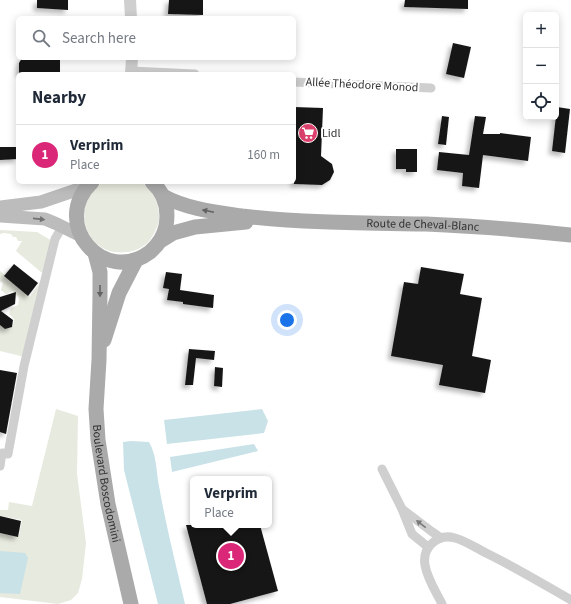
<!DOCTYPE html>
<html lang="en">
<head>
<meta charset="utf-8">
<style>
	:root { --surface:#fff; --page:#f6f6f7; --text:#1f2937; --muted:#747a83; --line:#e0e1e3; --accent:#db2777 }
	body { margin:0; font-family:"Source Sans 3",sans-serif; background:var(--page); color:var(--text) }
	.controls { position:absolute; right:12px; top:12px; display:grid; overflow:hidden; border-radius:6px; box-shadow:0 2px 10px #0003 }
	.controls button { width:36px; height:36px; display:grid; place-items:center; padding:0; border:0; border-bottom:1px solid var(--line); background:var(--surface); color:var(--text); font:20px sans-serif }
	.you { position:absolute; left:287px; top:320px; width:14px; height:14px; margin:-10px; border:3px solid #fff; border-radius:50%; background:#1a73e8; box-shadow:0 0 0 6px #1a73e833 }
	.badge { display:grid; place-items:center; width:26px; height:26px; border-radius:50%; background:var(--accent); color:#fff; font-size:13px; font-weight:700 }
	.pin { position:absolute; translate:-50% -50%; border:2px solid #fff; box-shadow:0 1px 4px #0006 }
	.popup { position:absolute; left:190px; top:476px; width:82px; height:52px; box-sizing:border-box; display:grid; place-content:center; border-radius:6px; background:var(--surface); filter:drop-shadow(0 1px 3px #0005); font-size:13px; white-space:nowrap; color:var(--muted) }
	.popup b { font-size:15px; color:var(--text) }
	.popup::after { content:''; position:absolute; left:50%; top:100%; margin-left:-8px; border:8px solid transparent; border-top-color:var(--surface) }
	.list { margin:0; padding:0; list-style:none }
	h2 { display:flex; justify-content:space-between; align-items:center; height:52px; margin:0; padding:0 16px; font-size:17px }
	h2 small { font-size:13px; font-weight:400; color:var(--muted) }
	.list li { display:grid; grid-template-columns:26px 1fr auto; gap:12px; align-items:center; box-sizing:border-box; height:60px; padding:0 16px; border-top:1px solid var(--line) }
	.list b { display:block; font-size:15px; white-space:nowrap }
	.list p { margin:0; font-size:13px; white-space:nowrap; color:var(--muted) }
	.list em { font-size:13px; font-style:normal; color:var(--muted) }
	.icon { flex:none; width:22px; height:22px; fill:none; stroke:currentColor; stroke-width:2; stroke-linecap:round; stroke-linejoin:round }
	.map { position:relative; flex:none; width:571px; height:604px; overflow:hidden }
	.search { position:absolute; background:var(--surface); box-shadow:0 2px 10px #0003; left:16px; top:16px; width:280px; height:44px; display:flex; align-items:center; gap:10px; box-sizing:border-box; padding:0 14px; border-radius:6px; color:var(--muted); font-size:15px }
	.panel { position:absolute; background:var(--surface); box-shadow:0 2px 10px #0003; left:16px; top:72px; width:280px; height:112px; border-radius:6px }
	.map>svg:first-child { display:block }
</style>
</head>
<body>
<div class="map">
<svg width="571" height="604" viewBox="0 0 571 604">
	<defs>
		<filter id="shadow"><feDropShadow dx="-3.5" dy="3.5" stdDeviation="2" flood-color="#0004"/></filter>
	</defs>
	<rect width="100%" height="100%" fill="#fff"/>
	<g fill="#e7eade">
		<path d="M103,182H140C152,188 158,201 159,215C160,224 155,232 150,240C146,245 138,250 132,251C88,262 66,207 103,182Z"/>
		<path d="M0,230L37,232L52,241L44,273L41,272L16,251L22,241H18L16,237H13L11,234L4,233L0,234Z"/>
		<path d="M0,271L30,297L41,281L25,357L0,351V325L5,329L13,326L14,319L9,314L11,308L18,305L19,298L13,291L6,294L1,290L3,283L0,281Z"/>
		<path d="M56,409L78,416L77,474L86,543L82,579L78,593L71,600L58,604L0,597V534L19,536L22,520L0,516V510H8L9,502L32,506Z"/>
	</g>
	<g fill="#c9e2e7">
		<path d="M262,409L268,421L264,433L167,444L164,420Z"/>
		<path d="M131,441L149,442C157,456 156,471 159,486C166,526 176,565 185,604H158L124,470L123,442Z"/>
		<path d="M254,444L258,451L172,472L170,457Z"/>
		<path d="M0,551L25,553L28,558L20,594L0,593Z"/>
	</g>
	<g fill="#191919" filter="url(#shadow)">
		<path d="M37,0H68V10L37,8Z"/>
		<path d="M169,0H203V15L168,14Z"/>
		<path d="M405,0H468V9L404,7Z"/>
		<path d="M453,43L471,47L464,78L446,74Z"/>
		<path d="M22,58H60V74H19V63Z"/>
		<path d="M294,107L323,108L321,156L332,164L334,172L330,180L322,185L294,184Z"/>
		<path d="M557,107L570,109L565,153L552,151Z"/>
		<path d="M442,116L449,117L446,145L438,144Z"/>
		<path d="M475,116L486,117L483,134H500V133L531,137L528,161L483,155L479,188L462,186L463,173L437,170L439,152L469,155Z"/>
		<path d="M0,147H18V159L0,160Z"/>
		<path d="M396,149H417V172H406V169H396Z"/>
		<path d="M14,264L38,283L28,296L4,276Z"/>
		<path d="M421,267L464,274L460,294L482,298L472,356L491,360L485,393L439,385L443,365L391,356L404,282L418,284Z"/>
		<path d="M166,272L182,274L180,290L214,295L213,308L183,304V302L167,300L169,289L163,288Z"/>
		<path d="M16,292L15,304L1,311L13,320L12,327L5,329L0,325V297Z"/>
		<path d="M189,349L215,351L214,360L196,358L193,385H185Z"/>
		<path d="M215,367L223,368L222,387L214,386Z"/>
		<path d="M0,370L17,373L6,434L0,432Z"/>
		<path d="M0,516L21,521L18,537L0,533Z"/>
		<path d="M186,525H260L278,591L230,604H207Z"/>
	</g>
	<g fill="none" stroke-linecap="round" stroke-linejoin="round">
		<g stroke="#cfcfcf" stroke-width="9">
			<path d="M131,71L195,74"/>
			<path d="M294,82L431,88"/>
			<path d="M0,466L2,453L8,454L24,366L55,239L62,227"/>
			<path d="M382,469L402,509L412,534L428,547"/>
			<path d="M402,509L431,531L441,538"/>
			<path d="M442,604C436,592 427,578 425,565C422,547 438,533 455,538C466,541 476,548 486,553C515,567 543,584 571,600"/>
		</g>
		<g stroke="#cfcfcf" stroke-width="12">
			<path d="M130,0L131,18"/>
			<path d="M131,74L132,58"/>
		</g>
		<g stroke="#bcbcbc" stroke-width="13">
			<path d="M0,207L41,202L88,186"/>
			<path d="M0,216L45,219L57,224L81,236"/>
		</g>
		<g stroke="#aaa" stroke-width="15">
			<path d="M92,182C49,223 104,287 150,252C158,245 164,236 166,226C169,209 165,194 152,182"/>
			<path id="s1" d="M163,196C187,209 215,212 242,216C303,223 365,223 426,224C475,226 523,230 571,235"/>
			<path d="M160,241L173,233L195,227L246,222"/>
			<path id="s2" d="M95,253L100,272V294L99,360L96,409L98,440L108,504L131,604"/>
			<path d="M104,340L119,293L136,260"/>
		</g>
	</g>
	<defs><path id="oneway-solid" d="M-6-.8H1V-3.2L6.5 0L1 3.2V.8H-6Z"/></defs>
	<g fill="#626262">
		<use href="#oneway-solid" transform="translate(208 211) rotate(-168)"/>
		<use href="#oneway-solid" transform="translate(100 291) rotate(90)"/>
	</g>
	<use fill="#707070" href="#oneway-solid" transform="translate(39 219) rotate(6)"/>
	<use fill="#797979" href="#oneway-solid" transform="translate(421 524) rotate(-142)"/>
	<defs>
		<symbol id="supermarket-disc" viewBox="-11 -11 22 22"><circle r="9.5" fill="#db416c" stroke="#fff"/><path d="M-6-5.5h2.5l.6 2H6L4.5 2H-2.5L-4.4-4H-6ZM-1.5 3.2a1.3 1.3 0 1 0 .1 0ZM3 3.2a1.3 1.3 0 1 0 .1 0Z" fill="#fff"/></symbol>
	</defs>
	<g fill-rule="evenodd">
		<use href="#supermarket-disc" x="297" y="122" width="22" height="22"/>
	</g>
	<g text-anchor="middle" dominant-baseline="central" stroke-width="4" stroke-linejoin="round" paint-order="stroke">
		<g font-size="12" fill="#323232" stroke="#fff">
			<text transform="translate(362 85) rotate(3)">Allée Théodore Monod</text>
			<text stroke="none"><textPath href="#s1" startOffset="263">Route de Cheval-Blanc</textPath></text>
			<text stroke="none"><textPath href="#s2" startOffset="232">Boulevard Boscodomini</textPath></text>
		</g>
		<g font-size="12" fill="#323232" stroke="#fff" text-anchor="start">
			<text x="322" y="133">Lidl</text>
		</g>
	</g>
</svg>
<div class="controls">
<button>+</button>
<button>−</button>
<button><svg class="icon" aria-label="locate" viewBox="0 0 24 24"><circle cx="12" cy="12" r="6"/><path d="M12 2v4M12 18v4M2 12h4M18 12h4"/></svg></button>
</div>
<div class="you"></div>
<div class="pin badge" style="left:231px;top:556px">1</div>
<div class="popup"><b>Verprim</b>Place</div>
<div class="search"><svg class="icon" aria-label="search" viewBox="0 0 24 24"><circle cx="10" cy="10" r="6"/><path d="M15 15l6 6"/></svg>Search here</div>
<section class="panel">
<h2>Nearby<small></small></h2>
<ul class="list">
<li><span class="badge">1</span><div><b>Verprim</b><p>Place</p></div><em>160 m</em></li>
</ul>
</section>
</div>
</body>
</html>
